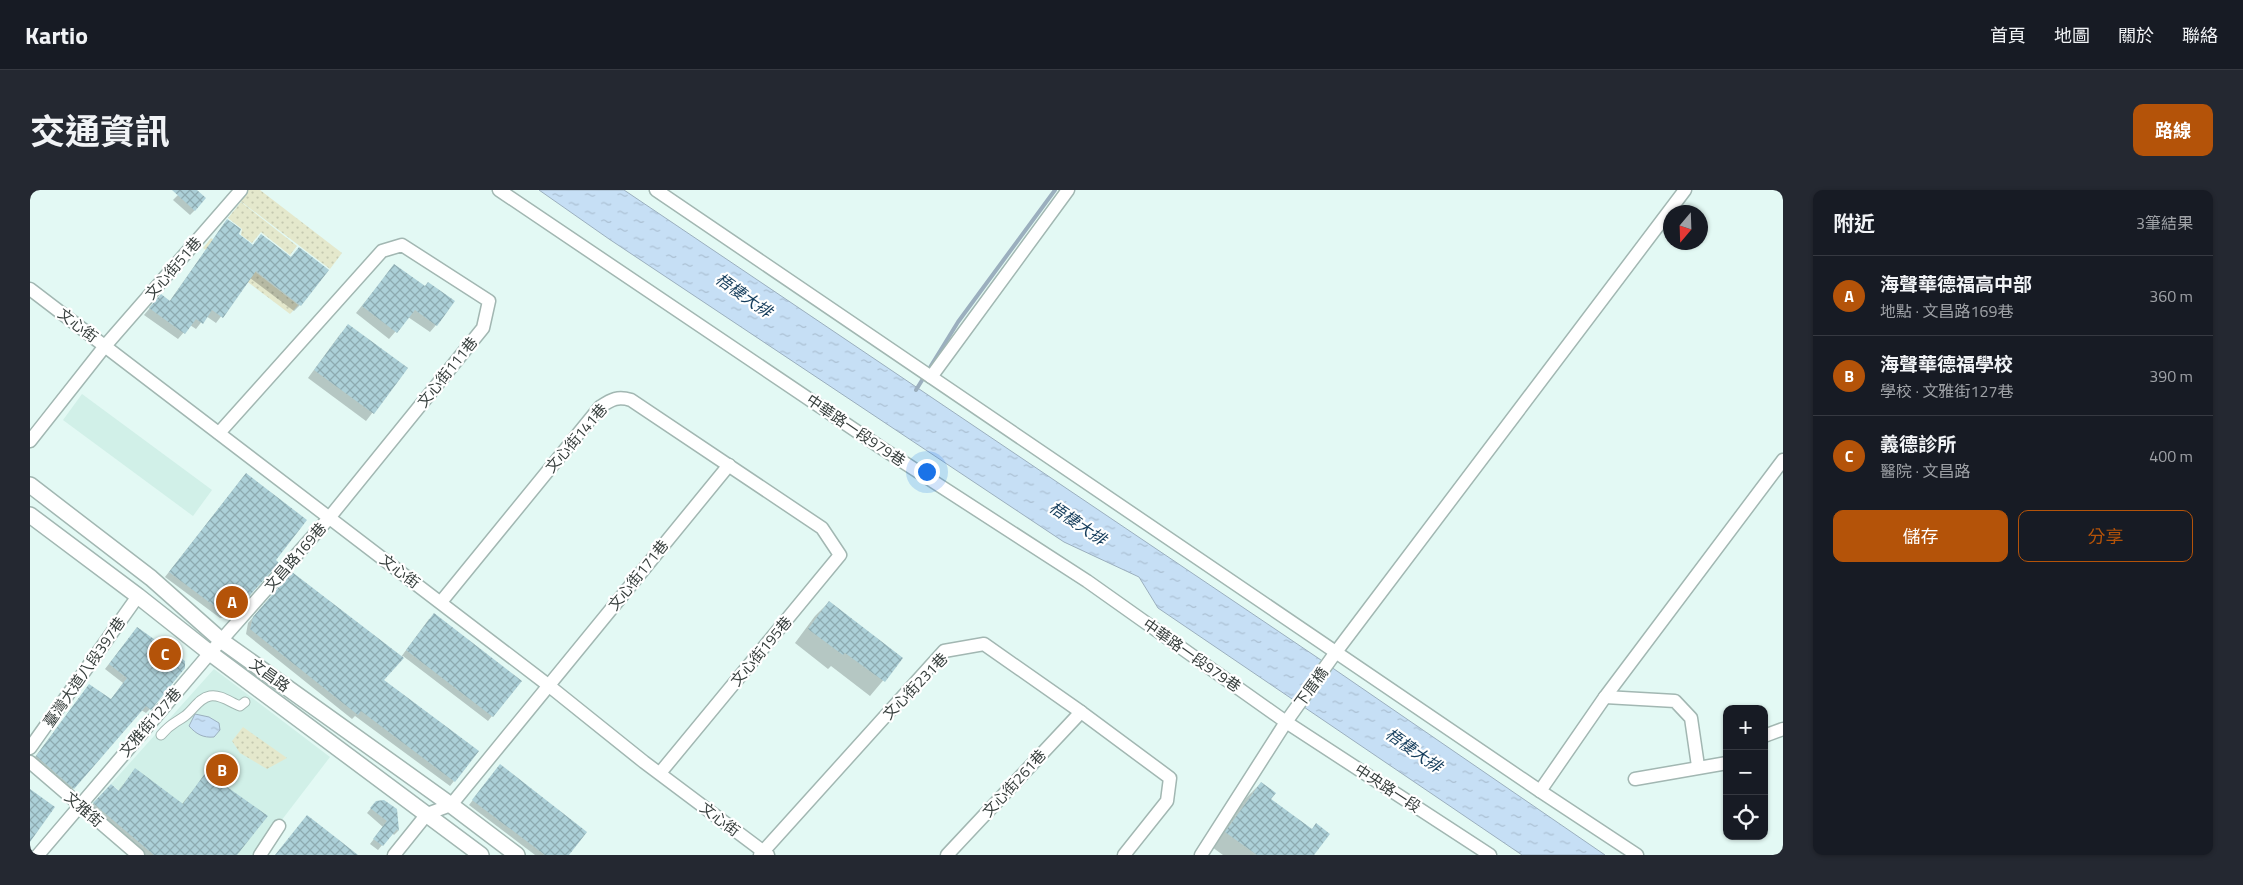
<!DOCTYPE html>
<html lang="zh-TW">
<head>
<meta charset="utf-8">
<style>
	:root { --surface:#171b24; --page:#242831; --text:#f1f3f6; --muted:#9ea1a6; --line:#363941; --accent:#b45309 }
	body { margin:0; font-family:"Titillium Web","Noto Sans TC",sans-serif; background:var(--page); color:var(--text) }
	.controls { position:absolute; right:15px; bottom:15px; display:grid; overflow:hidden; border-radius:10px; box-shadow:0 1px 4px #0004 }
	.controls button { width:45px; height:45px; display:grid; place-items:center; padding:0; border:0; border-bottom:1px solid var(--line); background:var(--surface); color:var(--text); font:25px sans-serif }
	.compass { position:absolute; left:1633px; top:15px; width:45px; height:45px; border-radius:50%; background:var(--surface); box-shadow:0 1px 4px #0004; rotate:199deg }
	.you { position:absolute; left:896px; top:281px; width:18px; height:18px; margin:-12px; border:4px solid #fff; border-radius:50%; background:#1a73e8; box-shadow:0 0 0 8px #1a73e833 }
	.badge { display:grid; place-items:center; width:32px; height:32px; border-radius:50%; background:var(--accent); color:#fff; font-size:16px; font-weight:700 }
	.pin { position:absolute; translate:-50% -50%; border:2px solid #fff; box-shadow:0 1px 5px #0006 }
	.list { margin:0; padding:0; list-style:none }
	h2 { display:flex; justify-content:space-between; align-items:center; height:65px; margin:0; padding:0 20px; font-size:21px }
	h2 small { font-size:16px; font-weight:400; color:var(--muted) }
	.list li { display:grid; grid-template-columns:32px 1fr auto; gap:15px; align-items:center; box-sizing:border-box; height:80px; padding:0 20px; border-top:1px solid var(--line) }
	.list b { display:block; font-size:19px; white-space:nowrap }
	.list p { margin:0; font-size:16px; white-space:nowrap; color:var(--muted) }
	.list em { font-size:16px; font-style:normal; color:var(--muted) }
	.actions { display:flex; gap:10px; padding:15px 20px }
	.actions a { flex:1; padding:11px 0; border:1px solid var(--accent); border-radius:10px; text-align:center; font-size:18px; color:var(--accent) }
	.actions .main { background:var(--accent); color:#fff }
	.icon { flex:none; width:28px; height:28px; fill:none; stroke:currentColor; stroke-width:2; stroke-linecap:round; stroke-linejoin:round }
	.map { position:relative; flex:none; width:1753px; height:665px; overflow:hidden; border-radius:10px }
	header { display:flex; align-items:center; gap:30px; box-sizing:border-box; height:70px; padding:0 25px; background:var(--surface); border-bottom:1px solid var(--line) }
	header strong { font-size:24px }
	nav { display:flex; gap:28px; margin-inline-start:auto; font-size:18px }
	.intro { display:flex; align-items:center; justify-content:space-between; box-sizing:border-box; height:120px; padding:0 30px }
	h1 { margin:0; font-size:35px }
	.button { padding:12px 22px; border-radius:10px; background:var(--accent); color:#fff; font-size:18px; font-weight:700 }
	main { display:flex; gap:30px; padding:0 30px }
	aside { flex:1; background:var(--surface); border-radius:10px; box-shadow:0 1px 4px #0004 }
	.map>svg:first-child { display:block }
</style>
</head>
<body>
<header>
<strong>Kartio</strong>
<nav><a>首頁</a><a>地圖</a><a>關於</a><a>聯絡</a></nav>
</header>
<div class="intro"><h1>交通資訊</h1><a class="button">路線</a></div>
<main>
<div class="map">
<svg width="1753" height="665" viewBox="0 0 1753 665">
	<defs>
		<pattern id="green-dots" width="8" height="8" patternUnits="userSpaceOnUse" patternTransform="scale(1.25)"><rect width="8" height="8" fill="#e4e8cc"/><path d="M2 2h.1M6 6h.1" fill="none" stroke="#c4c8b0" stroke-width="1.8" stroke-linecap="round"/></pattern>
		<pattern id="water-ripples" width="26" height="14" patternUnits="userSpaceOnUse" patternTransform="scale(1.25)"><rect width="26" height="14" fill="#c6dff5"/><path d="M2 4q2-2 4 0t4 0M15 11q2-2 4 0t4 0" fill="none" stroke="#abc0d3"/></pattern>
		<pattern id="building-cross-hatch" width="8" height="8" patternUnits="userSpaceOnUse" patternTransform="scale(1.25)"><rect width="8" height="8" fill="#acd0d8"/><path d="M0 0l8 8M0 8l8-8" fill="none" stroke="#8daab0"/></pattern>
	</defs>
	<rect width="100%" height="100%" fill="#e3f9f4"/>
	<g fill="#d1f0e8">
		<path d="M52,204L182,300L163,326L33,230Z"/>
		<path d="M184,479L300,567L225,665H176L81,594Z"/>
	</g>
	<g fill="url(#green-dots)">
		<path d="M217,0H230L312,63L300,79L209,10Z"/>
		<path d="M211,12L267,56L260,65L231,42L222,53L211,45L212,39L198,28Z"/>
		<path d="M181,48L268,115L260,124L173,58Z"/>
		<path d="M213,537L257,568L237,579L210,563L202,551Z"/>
	</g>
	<g fill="url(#water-ripples)" stroke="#9bafbe">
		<path d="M509,0H594L1288,468L1575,665H1492L1128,418L1109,387L1034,352L579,49Z"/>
		<path d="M165,524L179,527L189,533L190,540L184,547C173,548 166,544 159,536Z"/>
	</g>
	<g fill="#0003">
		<path d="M153,0H165V20L160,25L143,10Z"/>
		<path d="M197,30L207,44L222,56L231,45L260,68L269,59L270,115L264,121L220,88L186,133L176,126L166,139L160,135L148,149L114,125L125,112H139Z"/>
		<path d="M364,76L406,135L400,142L378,127L359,149L326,123Z"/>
		<path d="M311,143L376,179L336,231L278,188Z"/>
		<path d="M211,290L203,422L198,427L190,428L135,387Z"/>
		<path d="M257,389L371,467L399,429L462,526L458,531L373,466L352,491L424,591L420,596L325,526L322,529L216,444L218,433Z"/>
		<path d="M799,412L872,468L840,506L801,476L798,479L765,453L785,426Z"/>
		<path d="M107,438L120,519L116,523L111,520L39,603L2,571L59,495L80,511L93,493L75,479Z"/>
		<path d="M105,580L152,614L176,584L206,665H111L58,619L81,596L88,601Z"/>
		<path d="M466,580L537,665H505L439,615Z"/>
		<path d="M1231,593L1239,609L1282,665H1193L1182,657L1217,607Z"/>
		<path d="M342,617L366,620L368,641L364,645L362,643L348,660L340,654L353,637L337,623Z"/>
	</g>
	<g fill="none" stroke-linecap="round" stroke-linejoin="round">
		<path stroke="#9bafbe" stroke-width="4" d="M886,200L928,132L1025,0"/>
	</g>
	<g fill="url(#building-cross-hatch)">
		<path d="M142,0H167L176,8L165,21Z"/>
		<path d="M197,29L211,39L209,44L223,55L231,44L261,67L269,57L299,80L271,116L226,81L193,128L182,120L173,134L166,129L155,144L119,118L131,104L140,111Z"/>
		<path d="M364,74L395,96L398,92L425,111L407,136L385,120L367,143L332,116Z"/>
		<path d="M318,134L378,178L344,224L284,180Z"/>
		<path d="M216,283L277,330L246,370L249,373L204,423L195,424L139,382Z"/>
		<path d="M262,382L374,468L354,490L449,561L425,592L331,521L328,525L220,439L223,427Z"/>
		<path d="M799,411L873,468L855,492L815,463L813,465L778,439Z"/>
		<path d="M404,423L492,491L463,527L376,460Z"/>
		<path d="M107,437L155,471V478L121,520L116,516L44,599L6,566L59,494L81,509L97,488L79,474Z"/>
		<path d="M470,574L557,642L539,665H515L442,610Z"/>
		<path d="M105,578L153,614L176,582L238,626L207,665H124L63,613L81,594L89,601Z"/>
		<path d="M1231,592L1246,603L1241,609L1282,639L1286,633L1300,644L1284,665H1227L1195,642Z"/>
		<path d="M0,599L25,617L0,652Z"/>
		<path d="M354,610L367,619L369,641L367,639L353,656L343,649L357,631L340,618L346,611Z"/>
		<path d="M277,625L309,650L328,665H245Z"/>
	</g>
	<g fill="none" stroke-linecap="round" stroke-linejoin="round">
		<defs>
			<path id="pedestrian" d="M131,545C141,533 144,534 155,526C164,519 169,508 180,506C191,504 201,513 210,516L215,512"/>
			<g id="minor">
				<path d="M469,0L850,257L1057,391L1256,532L1460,665"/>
				<path d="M626,0L1510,601L1607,665"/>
				<path d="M0,99L518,495L614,572L738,665"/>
				<path d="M901,187L1038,0"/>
				<path d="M0,251L75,156L211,0"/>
				<path d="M411,412L570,217C582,209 588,206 601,210L792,338L810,365L630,583"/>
				<path d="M1575,507L1645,511L1661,528L1668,576"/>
				<path d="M1734,546L1753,539"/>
				<path d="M0,558L108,406"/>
				<path d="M0,572L108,665"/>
				<path d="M1605,589L1697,573"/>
				<path d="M1510,601L1575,507L1753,270"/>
				<path d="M8,665L180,463L299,328L453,138L459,111L372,55L352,61L189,243"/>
				<path d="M230,665L249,636"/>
				<path d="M364,665L397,624L421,615L699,275"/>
				<path d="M730,665L914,461L954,454L1051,522L1140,588L1137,611L1094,665"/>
				<path d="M917,665L1051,522"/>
				<path d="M1171,665L1256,532L1306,462L1655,0"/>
			</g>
			<g id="tertiary">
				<path d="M0,295L121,388L192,451L421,615L487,665"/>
				<path d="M0,325L108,406L180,463L451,665"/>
			</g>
		</defs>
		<use href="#pedestrian" stroke="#a2b7b2" stroke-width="11"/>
		<use href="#minor" stroke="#a2b7b2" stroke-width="15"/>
		<use href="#tertiary" stroke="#a2b7b2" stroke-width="18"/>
		<use href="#pedestrian" stroke="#fff" stroke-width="9"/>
		<use href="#minor" stroke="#fff" stroke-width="12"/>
		<use href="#tertiary" stroke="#fff" stroke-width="15"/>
	</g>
	<g text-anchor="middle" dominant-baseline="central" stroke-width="4.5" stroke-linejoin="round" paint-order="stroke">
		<g font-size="15" fill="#373f3d" stroke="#fff">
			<text transform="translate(143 78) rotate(-49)">文心街51巷</text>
			<text transform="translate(48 135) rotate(37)">文心街</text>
			<text transform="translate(417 182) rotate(-51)">文心街111巷</text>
			<text transform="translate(826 240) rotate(34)">中華路一段979巷</text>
			<text transform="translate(546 248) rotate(-49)">文心街141巷</text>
			<text transform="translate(265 367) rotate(-49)">文昌路169巷</text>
			<text transform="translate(370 381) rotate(37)">文心街</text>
			<text transform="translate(608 385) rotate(-51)">文心街171巷</text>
			<text transform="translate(731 461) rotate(-50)">文心街195巷</text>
			<text transform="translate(1162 465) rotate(35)">中華路一段979巷</text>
			<text transform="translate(54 482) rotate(-55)">臺灣大道八段397巷</text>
			<text transform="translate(240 485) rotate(36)">文昌路</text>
			<text transform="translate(885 496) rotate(-46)">文心街231巷</text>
			<text transform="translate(1281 497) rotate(-54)">下厝橋</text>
			<text transform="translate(120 532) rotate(-49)">文雅街127巷</text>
			<text transform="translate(984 593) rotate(-47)">文心街261巷</text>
			<text transform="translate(1358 598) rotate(33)">中央路一段</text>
			<text transform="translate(54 619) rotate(41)">文雅街</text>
			<text transform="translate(690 629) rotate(37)">文心街</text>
		</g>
		<g font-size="16" font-style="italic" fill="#153d5c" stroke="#fff">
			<text transform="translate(714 105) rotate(35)">梧棲大排</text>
			<text transform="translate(1048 333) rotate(34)">梧棲大排</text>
			<text transform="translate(1384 560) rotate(35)">梧棲大排</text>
		</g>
	</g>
</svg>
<div class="controls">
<button>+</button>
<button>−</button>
<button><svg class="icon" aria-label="locate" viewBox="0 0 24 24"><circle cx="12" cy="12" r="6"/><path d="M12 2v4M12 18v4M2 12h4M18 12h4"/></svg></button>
</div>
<svg class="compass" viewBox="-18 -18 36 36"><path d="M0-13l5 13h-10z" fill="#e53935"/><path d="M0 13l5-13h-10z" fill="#9ea1a6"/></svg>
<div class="you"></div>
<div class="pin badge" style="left:202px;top:412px">A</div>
<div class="pin badge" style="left:192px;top:580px">B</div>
<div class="pin badge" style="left:135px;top:464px">C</div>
</div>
<aside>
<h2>附近<small>3筆結果</small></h2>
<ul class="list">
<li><span class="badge">A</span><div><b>海聲華德福高中部</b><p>地點 · 文昌路169巷</p></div><em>360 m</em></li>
<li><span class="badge">B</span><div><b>海聲華德福學校</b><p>學校 · 文雅街127巷</p></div><em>390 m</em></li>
<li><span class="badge">C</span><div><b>義德診所</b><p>醫院 · 文昌路</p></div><em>400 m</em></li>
</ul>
<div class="actions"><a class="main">儲存</a><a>分享</a></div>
</aside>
</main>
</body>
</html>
